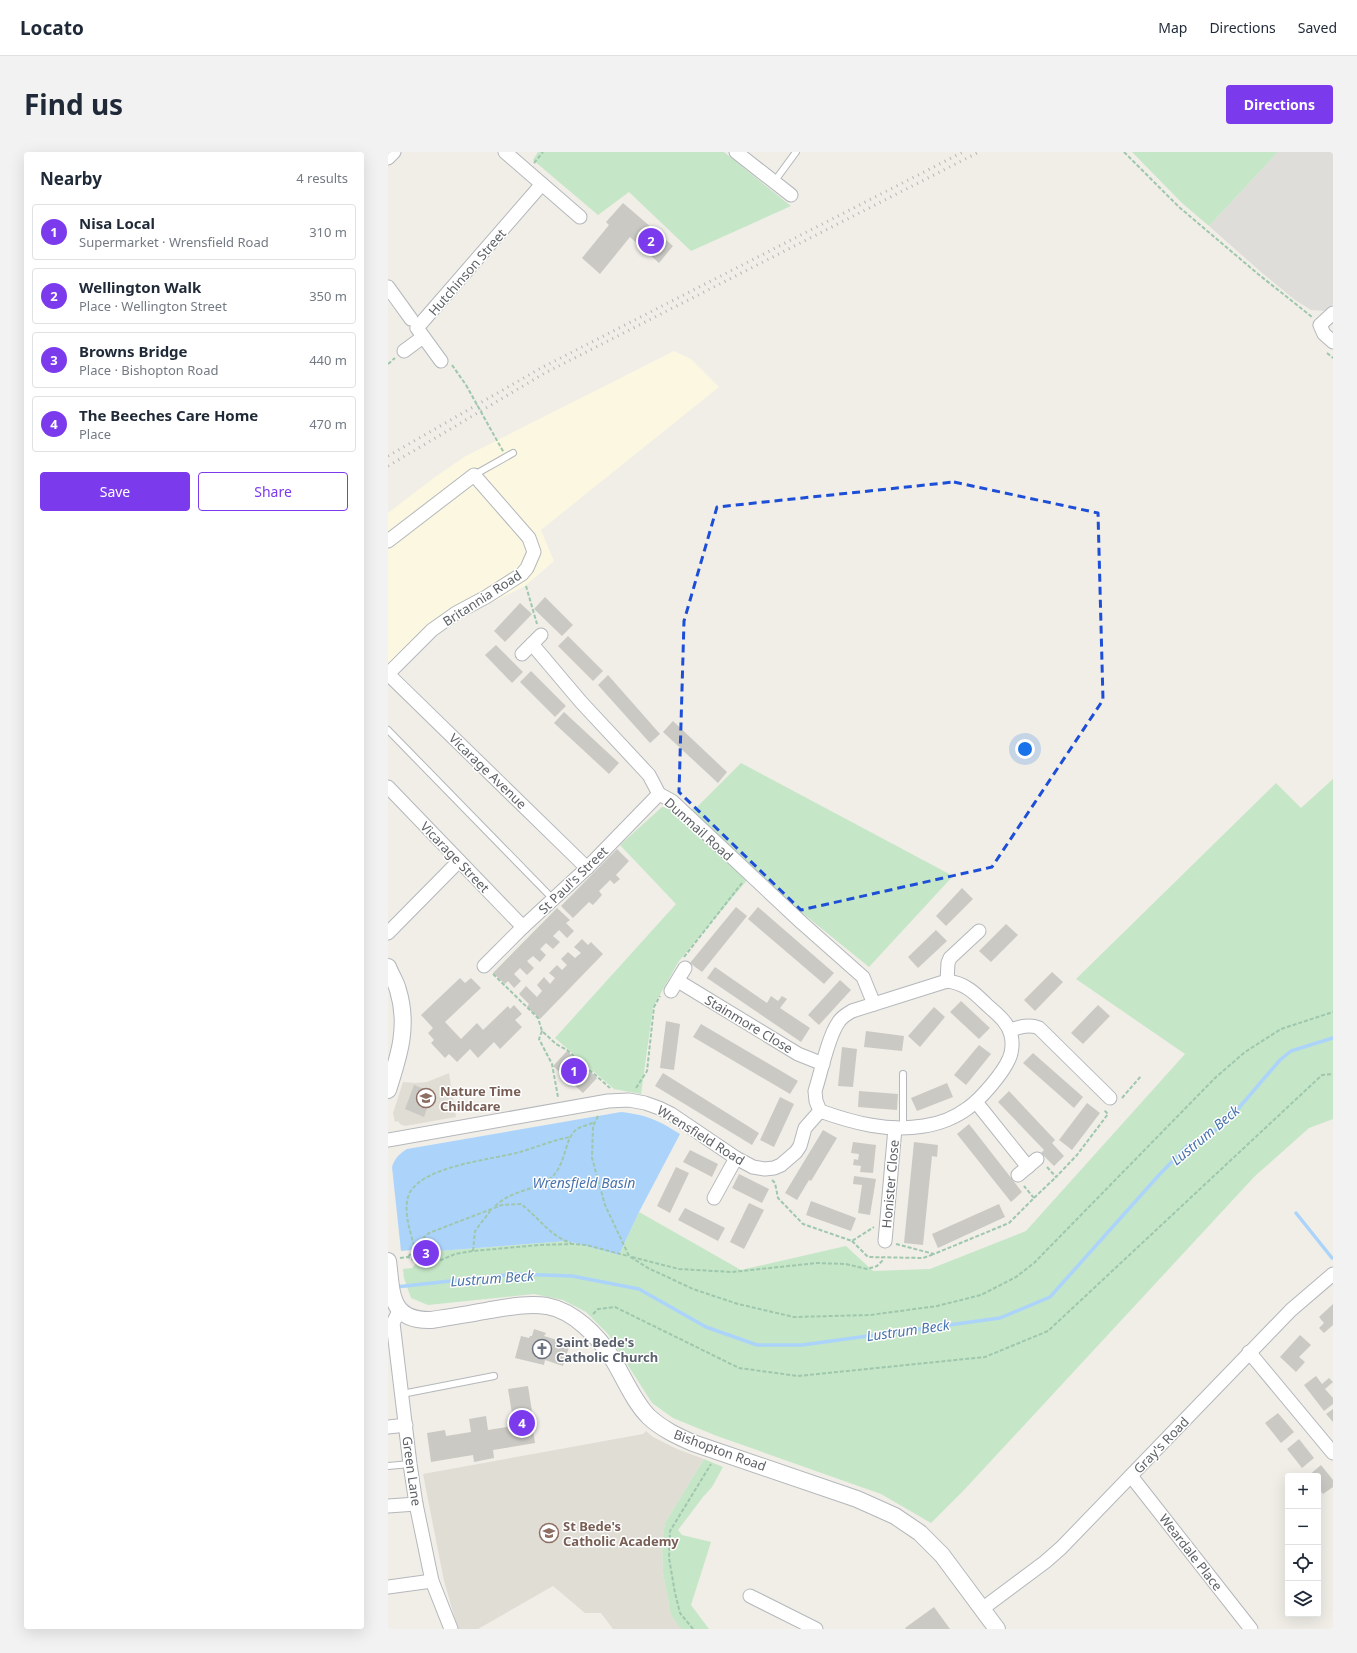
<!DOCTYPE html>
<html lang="en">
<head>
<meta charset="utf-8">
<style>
	:root { --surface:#fff; --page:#f2f2f3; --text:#1f2937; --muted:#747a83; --line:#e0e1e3; --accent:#7c3aed }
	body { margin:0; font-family:"Noto Sans",sans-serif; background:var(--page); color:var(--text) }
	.controls { position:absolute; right:12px; bottom:12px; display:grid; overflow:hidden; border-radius:4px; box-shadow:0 4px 16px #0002 }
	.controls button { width:36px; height:36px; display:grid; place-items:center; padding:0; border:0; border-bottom:1px solid var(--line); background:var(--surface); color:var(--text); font:20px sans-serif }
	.you { position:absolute; left:637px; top:597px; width:14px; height:14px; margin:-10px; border:3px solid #fff; border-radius:50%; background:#1a73e8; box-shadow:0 0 0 6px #1a73e833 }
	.badge { display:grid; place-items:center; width:26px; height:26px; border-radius:50%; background:var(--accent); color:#fff; font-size:13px; font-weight:700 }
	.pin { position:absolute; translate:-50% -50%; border:2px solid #fff; box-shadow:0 1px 4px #0006 }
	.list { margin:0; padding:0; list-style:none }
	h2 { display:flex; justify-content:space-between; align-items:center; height:52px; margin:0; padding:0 16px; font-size:17px }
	h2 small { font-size:13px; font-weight:400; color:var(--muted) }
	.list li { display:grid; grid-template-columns:26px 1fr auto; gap:12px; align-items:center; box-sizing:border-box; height:56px; margin:0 8px 8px; padding:0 8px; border:1px solid var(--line); border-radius:4px }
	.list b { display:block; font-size:15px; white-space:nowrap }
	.list p { margin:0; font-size:13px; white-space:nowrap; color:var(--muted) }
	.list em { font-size:13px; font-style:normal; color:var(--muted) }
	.actions { display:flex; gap:8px; padding:12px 16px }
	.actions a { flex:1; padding:9px 0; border:1px solid var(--accent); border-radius:4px; text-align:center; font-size:14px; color:var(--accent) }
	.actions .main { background:var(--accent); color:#fff }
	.icon { flex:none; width:22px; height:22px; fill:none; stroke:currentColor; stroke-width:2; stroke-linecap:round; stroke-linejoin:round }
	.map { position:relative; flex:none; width:945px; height:1477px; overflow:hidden; border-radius:4px }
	header { display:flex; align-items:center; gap:24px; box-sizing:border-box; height:56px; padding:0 20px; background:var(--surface); border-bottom:1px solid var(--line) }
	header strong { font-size:19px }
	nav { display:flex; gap:22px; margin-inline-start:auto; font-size:14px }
	.intro { display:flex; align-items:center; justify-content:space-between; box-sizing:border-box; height:96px; padding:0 24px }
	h1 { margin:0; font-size:28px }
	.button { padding:10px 18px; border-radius:4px; background:var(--accent); color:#fff; font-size:14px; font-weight:700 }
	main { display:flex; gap:24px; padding:0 24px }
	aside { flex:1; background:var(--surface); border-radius:4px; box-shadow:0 4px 16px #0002 }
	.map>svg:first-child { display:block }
</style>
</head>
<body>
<header>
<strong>Locato</strong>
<nav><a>Map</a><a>Directions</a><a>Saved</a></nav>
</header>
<div class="intro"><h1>Find us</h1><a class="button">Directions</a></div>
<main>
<aside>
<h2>Nearby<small>4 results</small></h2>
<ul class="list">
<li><span class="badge">1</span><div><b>Nisa Local</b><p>Supermarket · Wrensfield Road</p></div><em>310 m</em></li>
<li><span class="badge">2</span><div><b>Wellington Walk</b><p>Place · Wellington Street</p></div><em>350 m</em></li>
<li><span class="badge">3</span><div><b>Browns Bridge</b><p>Place · Bishopton Road</p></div><em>440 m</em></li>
<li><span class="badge">4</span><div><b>The Beeches Care Home</b><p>Place</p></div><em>470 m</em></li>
</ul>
<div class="actions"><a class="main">Save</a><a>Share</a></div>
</aside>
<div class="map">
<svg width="945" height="1477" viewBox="0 0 945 1477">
	<rect width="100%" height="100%" fill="#f0eee7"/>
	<path fill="#fcf7e0" d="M286,199L303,207L331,235L153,378L166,409L137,434L69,468L0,523V361L47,325L76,305Z"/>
	<path fill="#dfddd9" d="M890,0H945V152L938,159L923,158L907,148L873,120L821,74Z"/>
	<g fill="#e0ddd5">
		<path d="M61,921L68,965L17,974L12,972L10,969L7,970L5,961L15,930L27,931L39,930Z"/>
		<path d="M258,1279L265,1285L289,1297L316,1307L277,1371L274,1390L275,1421L283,1463L293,1477H225L213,1461H197L165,1434L90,1477H70L56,1429L35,1322L255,1282Z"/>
	</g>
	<g fill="#c5e6c7">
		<path d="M150,0H336L403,54L303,99L241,40L210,63L145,8Z"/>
		<path d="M744,0H890L821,74L794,51Z"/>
		<path d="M353,611L565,724L481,815L365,721L291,809L265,855L253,942L226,937L167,886L288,752L232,693L274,655L307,657Z"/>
		<path d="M945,627V967L921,976L867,1024L576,1338L543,1371L493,1342L329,1284L285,1266L264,1251L220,1182L198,1160L175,1148L146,1142L40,1153L23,1146L16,1126L15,1117L24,1116L30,1109L48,1106L51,1099L179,1089L231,1103L251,1060L353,1118L458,1094L485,1119L542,1117L638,1079L797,902L688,827L888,631L913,656Z"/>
		<path d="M316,1307L335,1315L324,1335L315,1345L290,1378L294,1383L323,1390L303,1453L321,1477H293L283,1463L275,1421L274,1390L277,1371Z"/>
	</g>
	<path fill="#acd4fb" d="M233,960C259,963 270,968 292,982L251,1060L231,1103L179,1089L51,1099L43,1096L13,1099L4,1015C7,1006 11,1002 19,997Z"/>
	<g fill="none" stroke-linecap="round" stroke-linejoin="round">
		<g stroke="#acd4fb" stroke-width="3.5">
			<path d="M908,1061L944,1106"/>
			<path d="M8,1135L126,1122L184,1124L251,1137L318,1175L369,1193H414L612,1166L662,1145L771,1023L800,993L831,976L843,965L892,908L903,899L945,886"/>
		</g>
	</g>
	<g fill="#cbc9c4">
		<path d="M235,51L285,94L271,111L242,85L212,122L194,106L221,73L218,70Z"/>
		<path d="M157,445L185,473L174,484L146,457Z"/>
		<path d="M132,451L144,462L117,490L106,479Z"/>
		<path d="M180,484L215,519L205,529L170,494Z"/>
		<path d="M108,493L135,520L124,531L97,503Z"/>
		<path d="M143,519L178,554L167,565L132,530Z"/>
		<path d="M220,523L272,582L262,591L210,533Z"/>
		<path d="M176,560L231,611L221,622L166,571Z"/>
		<path d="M285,569L339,620L330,631L275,580Z"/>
		<path d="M229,697L241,709L228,723L232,727L226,732L222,728L211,739L214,743L205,753L201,750L185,766L173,754Z"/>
		<path d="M574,736L585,747L558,774L548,764Z"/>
		<path d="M348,755L359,764L314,820L302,811Z"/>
		<path d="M370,755L446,821L436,832L360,767Z"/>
		<path d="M169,756L182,768L178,771L186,779L179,786L171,778L165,784L172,790L165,797L158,791L152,797L158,803L152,810L145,804L139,809L146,816L139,823L132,816L126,822L133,829L126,836L120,829L117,832L105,821Z"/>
		<path d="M618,772L630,783L603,810L591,799Z"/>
		<path d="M548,778L559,789L530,816L520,805Z"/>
		<path d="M194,787L200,793L203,790L215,802L152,867L139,855L141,852L131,842L138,834L149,845L154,839L149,833L156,825L162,832L167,826L161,821L169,813L174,818L179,813L173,807L180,800L187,806L193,801L186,795Z"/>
		<path d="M327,815L379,851L383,844L390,849L394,844L399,847L392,856L422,876L413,890L319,826Z"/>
		<path d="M664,820L675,830L647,859L636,848Z"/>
		<path d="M72,826L77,831L83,826L93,836L57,870L73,887L89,871L95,878L120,854L122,857L126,853L134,862L127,868L134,875L112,897L106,890L90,906L82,897L69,910L61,902L57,906L43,891L46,888L40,881L45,876L33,863Z"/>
		<path d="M452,828L463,838L431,873L420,863Z"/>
		<path d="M573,849L602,876L591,887L562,860Z"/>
		<path d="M710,853L722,864L695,892L683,881Z"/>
		<path d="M546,855L557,865L532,895L520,884Z"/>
		<path d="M278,869L292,872L286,918L272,916Z"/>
		<path d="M313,872L410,929L402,942L305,885Z"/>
		<path d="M478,879L516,884L514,899L476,895Z"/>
		<path d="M591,893L603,902L578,933L566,923Z"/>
		<path d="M454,895L469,897L465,935L450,934Z"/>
		<path d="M179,899L209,926L195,941L165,914Z"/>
		<path d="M645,901L695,945L686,956L635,911Z"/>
		<path d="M275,921L371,981L364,993L267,934Z"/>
		<path d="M559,931L565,945L529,959L523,946Z"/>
		<path d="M26,933L41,939L36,952L40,954L36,965L17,957Z"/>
		<path d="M471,939L510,942L509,958L470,955Z"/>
		<path d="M621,939L667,988L664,991L676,1004L666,1014L653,1001L656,998L610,950Z"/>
		<path d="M392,945L406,952L386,995L372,988Z"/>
		<path d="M699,951L712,961L684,998L671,988Z"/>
		<path d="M581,972L634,1040L623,1050L569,982Z"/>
		<path d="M435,978L449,986L423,1029L421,1028L409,1048L397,1041Z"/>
		<path d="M465,990L488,993L485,1021L472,1020L473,1014L465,1013L466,1007L470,1008L471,1002L463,1001Z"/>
		<path d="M526,990L550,993L549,1005L544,1004L535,1093L516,1091Z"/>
		<path d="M302,998L330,1012L324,1025L295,1010Z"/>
		<path d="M288,1015L301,1021L282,1061L269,1054Z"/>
		<path d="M351,1022L381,1037L374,1051L344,1036Z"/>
		<path d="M466,1024L488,1027L482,1063L470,1061L474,1033L465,1032Z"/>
		<path d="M423,1049L468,1066L463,1079L418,1063Z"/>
		<path d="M361,1051L376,1058L356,1097L342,1090Z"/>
		<path d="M611,1052L617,1065L550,1096L544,1082Z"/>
		<path d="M297,1056L337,1076L330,1089L290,1068Z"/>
		<path d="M43,1096L45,1105L32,1106L31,1097Z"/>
		<path d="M945,1152V1173L936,1181L931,1176L936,1171L931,1165Z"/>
		<path d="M146,1177L158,1181L156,1184L182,1192L175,1214L157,1208L156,1213L127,1206L133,1184L141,1186L142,1184H144Z"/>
		<path d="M912,1183L923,1193L911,1205L917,1210L908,1220L892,1205Z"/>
		<path d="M928,1224L934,1232L941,1226L945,1230L937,1237L945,1246V1252L936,1259L916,1233Z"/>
		<path d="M140,1234L145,1266H143L147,1291L105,1298L106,1306L86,1310L85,1303L43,1310L39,1281L57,1278L58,1284L83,1280L81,1267L98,1264L100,1278L126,1274L120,1237Z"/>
		<path d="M945,1257V1270L938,1262Z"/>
		<path d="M890,1261L906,1280L893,1291L877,1271Z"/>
		<path d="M911,1287L926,1306L914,1316L899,1297Z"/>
		<path d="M933,1313L945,1328V1335L935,1342L930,1336V1324H920Z"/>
		<path d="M546,1455L562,1477H518L517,1476Z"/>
	</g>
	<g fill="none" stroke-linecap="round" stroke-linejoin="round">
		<defs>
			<g id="service">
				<path d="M386,30L408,0"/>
				<path d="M86,323L125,301"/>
				<path d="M0,578L165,747"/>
				<path d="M515,922V976"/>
				<path d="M14,1242L106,1224"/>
				<path d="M0,1314L22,1312"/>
			</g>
			<g id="minor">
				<path d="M117,0L192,65"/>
				<path d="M348,0L403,43"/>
				<path d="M0,6L6,0"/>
				<path d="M0,135L23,167"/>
				<path d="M945,161L932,173L936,182L945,190"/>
				<path d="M16,199L35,185"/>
				<path d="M53,209L29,176L154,32"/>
				<path d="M0,389L86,323L141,386L146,400L139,416L134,422L98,445L68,461L44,478L0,522"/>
				<path d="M144,492L193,550L261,623L271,642L284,649L414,771L475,825L486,852"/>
				<path d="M134,502L153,483"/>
				<path d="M0,522L199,716"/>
				<path d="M0,635L135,775"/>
				<path d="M0,781L71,709"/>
				<path d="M96,814L135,775L199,716L271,642"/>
				<path d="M290,829L410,902L435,912"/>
				<path d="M559,829C577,831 587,841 599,853C609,862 620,870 623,883C625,891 624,901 621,907C615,921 593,947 580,956C568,965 551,972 536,974C499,980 466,971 432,959L428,949L427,939C433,921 440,885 450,871C453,865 459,862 464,859Z"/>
				<path d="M559,829L560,811L562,806L591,779"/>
				<path d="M283,839L297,816"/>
				<path d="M622,878C632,875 641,872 651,876L722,946"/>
				<path d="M588,950L640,1015"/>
				<path d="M0,988L220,949L241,948L257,951L271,956L283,962L348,1006L365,1015L377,1017L386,1016L393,1013L408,1000L412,994L417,976L432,959"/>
				<path d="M630,1023L649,1007"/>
				<path d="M326,1046L348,1006"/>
				<path d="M497,1089L507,976"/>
				<path d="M12,1157L5,1171L22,1312L28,1352L44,1429L63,1477"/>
				<path d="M861,1200L945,1301"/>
				<path d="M0,1275L18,1273"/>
				<path d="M743,1324L863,1477"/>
				<path d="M0,1354L28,1352"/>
				<path d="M0,1435L44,1429"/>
				<path d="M362,1444L428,1477"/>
				<path d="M594,1457L657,1410L673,1396L903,1158L945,1122"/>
			</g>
			<g id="tertiary">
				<path d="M0,815C3,823 8,830 10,838C21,874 11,904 0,938"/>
				<path d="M0,1109C4,1140 1,1169 43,1168C62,1165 82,1162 102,1158C121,1155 140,1151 159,1154C186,1159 210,1184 224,1206C236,1225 245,1249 261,1265C274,1277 289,1284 305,1291L469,1347L507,1364L532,1381L554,1403L609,1477"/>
			</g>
		</defs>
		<use href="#service" stroke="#b4b7bb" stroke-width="8"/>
		<use href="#minor" stroke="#b4b7bb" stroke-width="15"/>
		<use href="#tertiary" stroke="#b4b7bb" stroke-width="18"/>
		<g stroke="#9ec7ad" stroke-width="2" stroke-dasharray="4 2" stroke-linecap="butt">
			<path d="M736,0L791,55L870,122L924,165"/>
			<path d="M146,11L155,0"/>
			<path d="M939,201L945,206"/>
			<path d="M0,212L7,206"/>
			<path d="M64,213L78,233"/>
			<path d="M138,434L149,472"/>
			<path d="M296,805L354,731"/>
			<path d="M105,822L150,866L154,879L168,892L179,898L222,936"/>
			<path d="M154,879L151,887L164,912L170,945"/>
			<path d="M248,936L259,919L266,855L272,844"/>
			<path d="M734,946L753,924"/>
			<path d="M210,964L205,974L204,1006L217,1053L241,1104L260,1116L305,1137L350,1152L406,1165L482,1163L549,1154L593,1143L628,1125L646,1111L827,926L857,900L893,877L945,860"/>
			<path d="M659,1015L668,1025L689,1003L720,962L716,958"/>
			<path d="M384,1028L387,1031L390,1046L415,1072L464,1089L486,1075"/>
			<path d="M646,1046L668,1025"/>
			<path d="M107,1054C111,1051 115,1047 120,1045C135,1037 152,1036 165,1024C179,1009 176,987 189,977C194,974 201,973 206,970"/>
			<path d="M464,1089L480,1105L535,1106L546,1102"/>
			<path d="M508,1092L546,1102L621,1071L646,1046L636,1034"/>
			<path d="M26,1094C22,1078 14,1056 22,1040C39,1013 103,1008 132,1000C149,995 165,988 182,985"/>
			<path d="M85,1099L87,1079L103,1058"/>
			<path d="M20,1105L24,1100L26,1094L41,1081L114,1053L133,1052C150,1065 162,1084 183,1091"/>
			<path d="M244,1105L291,1117L344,1120L429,1111L458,1112L479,1117L489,1114L494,1109V1105"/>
			<path d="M12,1106L20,1105L34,1112L53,1108L67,1102L85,1099L151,1093L185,1092L198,1093L240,1104"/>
			<path d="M205,1162L210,1157L227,1155L351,1216L410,1224L597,1205L660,1179L934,923L945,922"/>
			<path d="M305,1477L292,1461L287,1441L281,1406L282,1379L323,1312"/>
		</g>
		<use href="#service" stroke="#fff" stroke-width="6"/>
		<use href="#minor" stroke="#fff" stroke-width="13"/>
		<use href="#tertiary" stroke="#fff" stroke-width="16"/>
		<g stroke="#b5b6b6" stroke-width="3" stroke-dasharray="1 5" stroke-linecap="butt">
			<path d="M0,304L153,216L575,0"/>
			<path d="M0,314L157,221L591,0"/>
		</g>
		<path stroke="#9ec7ad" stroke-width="2" stroke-dasharray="4 2" stroke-linecap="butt" d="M78,233L116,301"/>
	</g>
	<path fill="none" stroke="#1d4ed8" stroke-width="3" stroke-dasharray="8 5" stroke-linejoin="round" d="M566,330L710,361L715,548L604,715L413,758L291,640L296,469L329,355Z"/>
	<defs>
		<symbol id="school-ring" viewBox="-11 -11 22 22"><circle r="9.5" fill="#fff" stroke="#8d6e63" stroke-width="1.5"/><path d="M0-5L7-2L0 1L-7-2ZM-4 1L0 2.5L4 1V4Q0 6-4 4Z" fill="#8d6e63"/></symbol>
		<symbol id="church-ring" viewBox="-11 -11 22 22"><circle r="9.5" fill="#fff" stroke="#6b7280" stroke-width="1.5"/><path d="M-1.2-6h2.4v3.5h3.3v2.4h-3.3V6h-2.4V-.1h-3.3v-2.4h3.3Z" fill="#6b7280"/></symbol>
	</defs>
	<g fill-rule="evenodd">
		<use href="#school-ring" x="27" y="935" width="22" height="22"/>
		<use href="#church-ring" x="143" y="1186" width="22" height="22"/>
		<use href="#school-ring" x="150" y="1370" width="22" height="22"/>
	</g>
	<g text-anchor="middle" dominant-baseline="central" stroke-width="3" stroke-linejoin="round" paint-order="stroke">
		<g font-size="13" fill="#5e6266" stroke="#fff">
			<text transform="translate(79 120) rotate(-49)">Hutchinson Street</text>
			<text transform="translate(94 446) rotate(-33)">Britannia Road</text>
			<text transform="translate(100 619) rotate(44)">Vicarage Avenue</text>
			<text transform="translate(311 677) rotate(42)">Dunmail Road</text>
			<text transform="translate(67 705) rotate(46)">Vicarage Street</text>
			<text transform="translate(185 728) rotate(-44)">St Paul's Street</text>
			<text transform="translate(361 872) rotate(31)">Stainmore Close</text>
			<text transform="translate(313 983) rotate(32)">Wrensfield Road</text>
			<text transform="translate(502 1032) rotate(-85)">Honister Close</text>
			<text transform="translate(773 1293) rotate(-46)">Gray's Road</text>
			<text transform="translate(332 1298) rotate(20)">Bishopton Road</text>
			<text transform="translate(24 1319) rotate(82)">Green Lane</text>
			<text transform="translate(803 1400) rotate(52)">Weardale Place</text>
		</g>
		<g font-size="13" font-weight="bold" fill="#785e54" stroke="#fff" text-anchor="start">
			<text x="52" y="939">Nature Time<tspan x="52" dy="15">Childcare</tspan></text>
			<text x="175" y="1374">St Bede's<tspan x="175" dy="15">Catholic Academy</tspan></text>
		</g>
		<g font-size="13" font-weight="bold" fill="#5b616d" stroke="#fff" text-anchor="start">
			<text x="168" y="1190">Saint Bede's<tspan x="168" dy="15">Catholic Church</tspan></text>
		</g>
		<g font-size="14" font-style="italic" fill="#4974ad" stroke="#fff">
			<text transform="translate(817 983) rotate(-40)">Lustrum Beck</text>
			<text x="196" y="1030">Wrensfield Basin</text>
			<text transform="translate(104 1126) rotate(-4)">Lustrum Beck</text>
			<text transform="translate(520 1178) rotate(-8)">Lustrum Beck</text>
		</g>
	</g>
</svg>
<div class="controls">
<button>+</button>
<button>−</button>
<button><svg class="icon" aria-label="locate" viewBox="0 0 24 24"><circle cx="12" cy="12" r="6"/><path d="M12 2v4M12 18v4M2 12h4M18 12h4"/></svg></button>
<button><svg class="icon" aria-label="layers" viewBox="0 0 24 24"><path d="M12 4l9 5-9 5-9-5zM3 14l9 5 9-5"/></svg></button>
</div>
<div class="you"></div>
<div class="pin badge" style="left:186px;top:919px">1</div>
<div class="pin badge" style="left:263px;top:89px">2</div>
<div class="pin badge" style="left:38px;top:1101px">3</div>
<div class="pin badge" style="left:134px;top:1271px">4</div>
</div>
</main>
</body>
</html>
